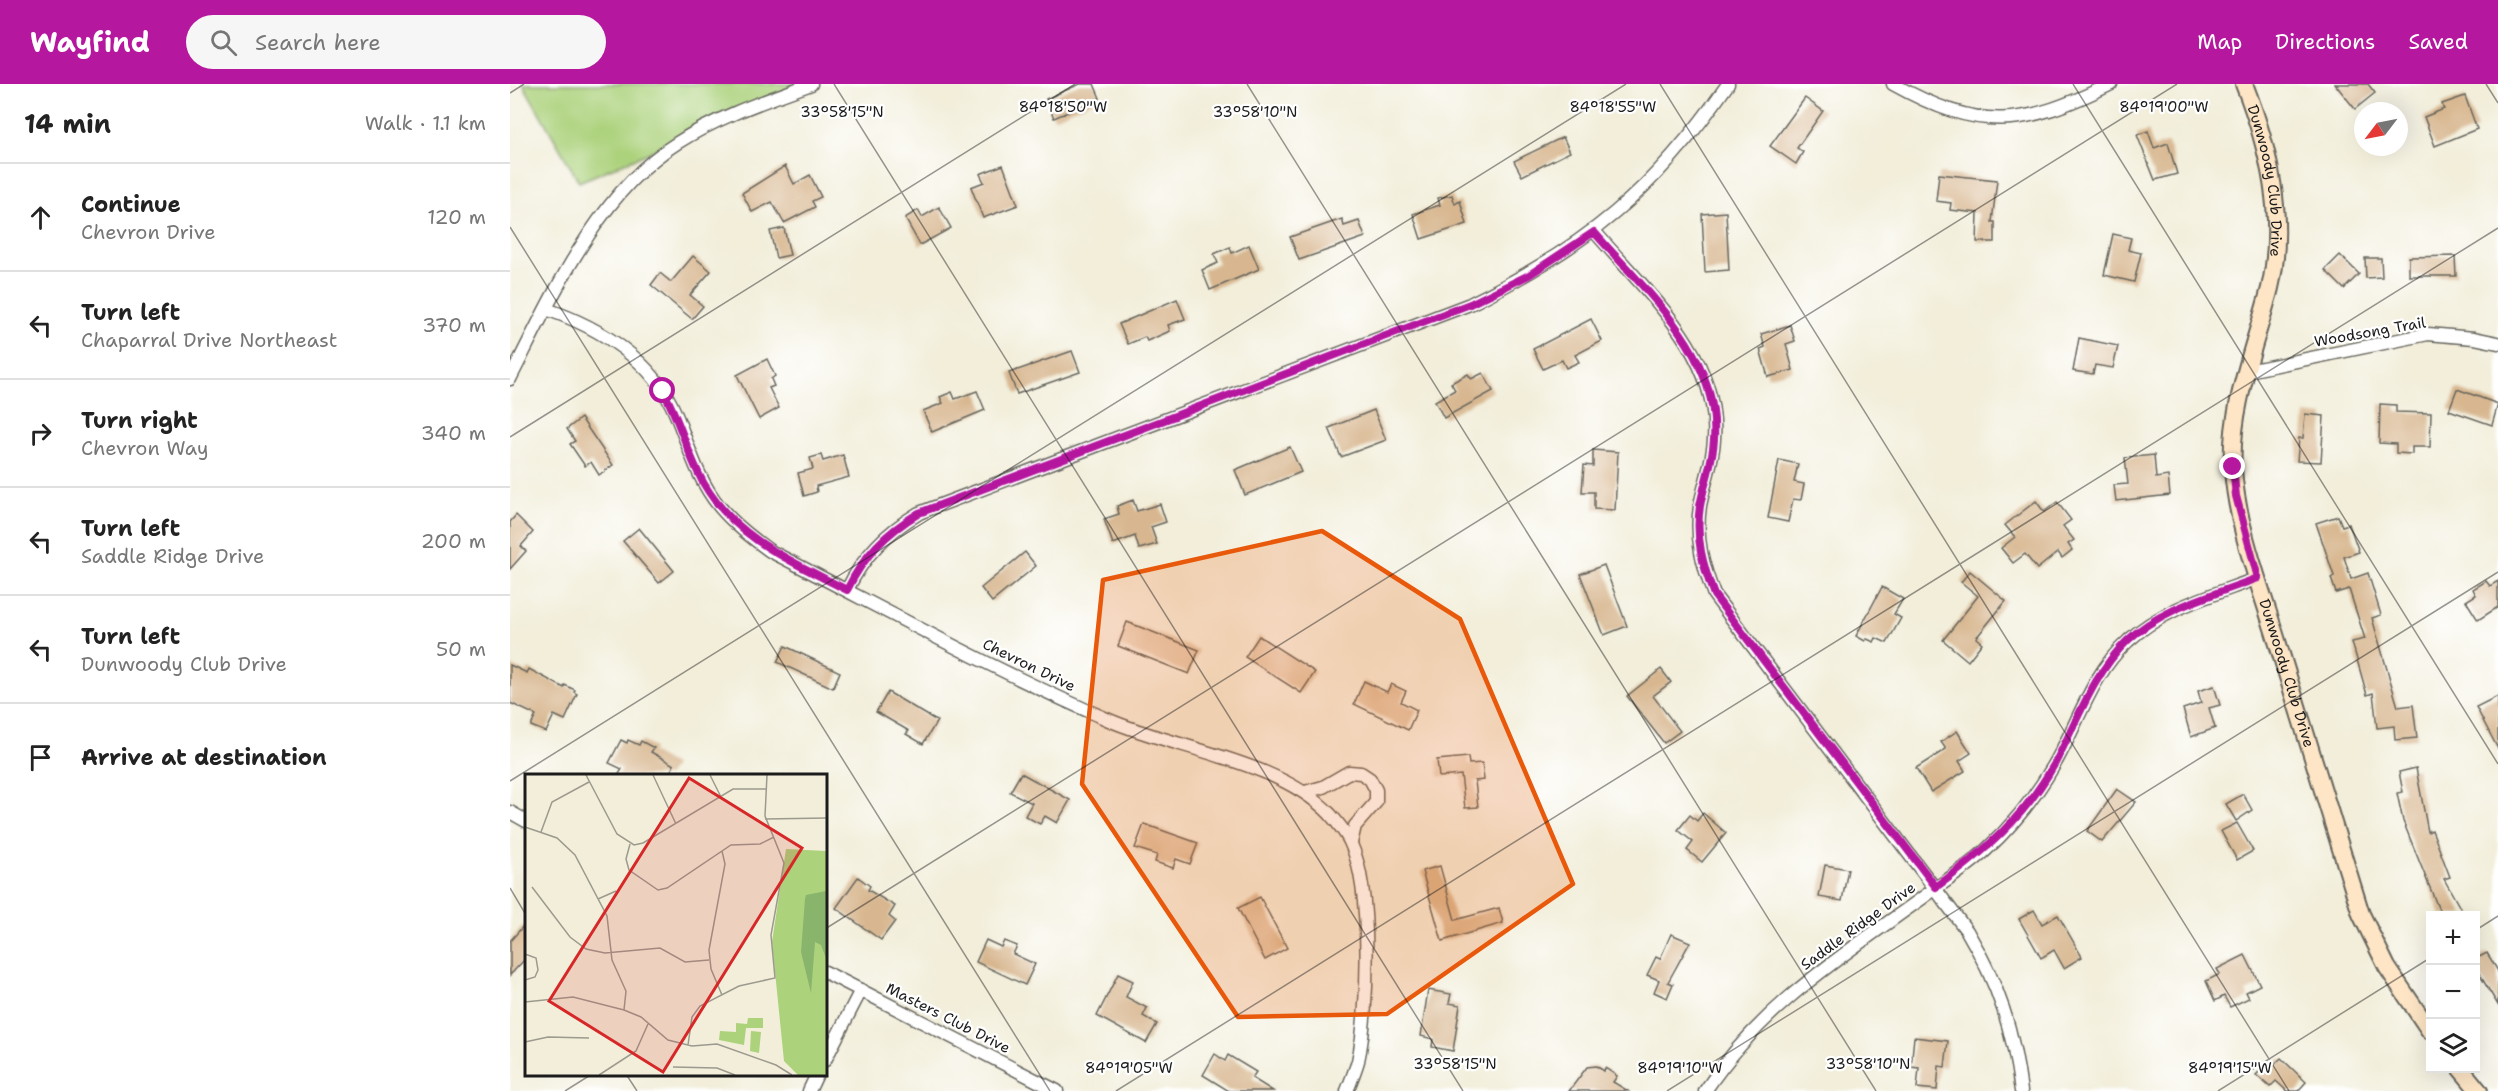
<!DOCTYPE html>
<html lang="en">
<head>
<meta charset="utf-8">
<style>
	:root { --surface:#fff; --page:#f6f6f6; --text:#222; --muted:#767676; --line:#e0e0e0; --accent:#b5179e }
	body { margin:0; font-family:"Shantell Sans",sans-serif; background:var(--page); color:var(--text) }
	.controls { position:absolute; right:18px; bottom:18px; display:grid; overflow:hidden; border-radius:0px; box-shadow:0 6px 24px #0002 }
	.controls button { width:54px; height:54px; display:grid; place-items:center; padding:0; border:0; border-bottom:2px solid var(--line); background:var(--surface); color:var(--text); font:30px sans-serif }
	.compass { position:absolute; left:1844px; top:18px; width:54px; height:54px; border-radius:50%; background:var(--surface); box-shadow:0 6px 24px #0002; rotate:238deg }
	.stop { position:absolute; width:18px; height:18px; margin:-14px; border:4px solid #b5179e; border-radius:50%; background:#fff }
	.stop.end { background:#b5179e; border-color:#fff; box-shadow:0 2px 6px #0008 }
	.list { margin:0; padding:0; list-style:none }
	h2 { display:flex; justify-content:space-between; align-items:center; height:78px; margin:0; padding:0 24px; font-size:26px }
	h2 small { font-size:20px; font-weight:400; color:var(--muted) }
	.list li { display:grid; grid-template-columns:39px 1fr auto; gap:18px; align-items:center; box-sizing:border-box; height:108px; padding:0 24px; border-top:2px solid var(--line) }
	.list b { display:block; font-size:22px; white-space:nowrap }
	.list p { margin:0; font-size:20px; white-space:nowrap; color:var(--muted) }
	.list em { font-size:20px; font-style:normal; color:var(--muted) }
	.icon { flex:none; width:33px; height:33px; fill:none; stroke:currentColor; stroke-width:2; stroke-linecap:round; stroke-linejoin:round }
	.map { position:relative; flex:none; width:1988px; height:1007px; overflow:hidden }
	header { display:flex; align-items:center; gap:36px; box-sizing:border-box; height:84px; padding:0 30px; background:var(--accent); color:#fff }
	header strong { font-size:28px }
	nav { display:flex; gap:33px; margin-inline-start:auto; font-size:21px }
	.search { width:420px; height:54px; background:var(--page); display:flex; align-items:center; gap:15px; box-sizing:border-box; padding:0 21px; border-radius:33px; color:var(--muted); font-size:22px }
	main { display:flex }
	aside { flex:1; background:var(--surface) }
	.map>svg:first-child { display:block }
</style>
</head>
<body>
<header>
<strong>Wayfind</strong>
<div class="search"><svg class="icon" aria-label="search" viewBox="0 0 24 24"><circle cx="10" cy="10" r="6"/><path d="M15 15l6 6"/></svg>Search here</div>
<nav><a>Map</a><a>Directions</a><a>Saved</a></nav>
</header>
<main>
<aside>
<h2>14 min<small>Walk · 1.1 km</small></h2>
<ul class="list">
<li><svg class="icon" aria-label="ahead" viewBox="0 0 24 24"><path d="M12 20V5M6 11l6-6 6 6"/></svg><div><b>Continue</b><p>Chevron Drive</p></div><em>120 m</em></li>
<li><svg class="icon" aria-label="left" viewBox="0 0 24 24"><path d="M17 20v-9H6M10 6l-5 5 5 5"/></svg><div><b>Turn left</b><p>Chaparral Drive Northeast</p></div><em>370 m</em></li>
<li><svg class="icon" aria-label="right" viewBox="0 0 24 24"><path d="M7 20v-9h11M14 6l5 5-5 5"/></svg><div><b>Turn right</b><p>Chevron Way</p></div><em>340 m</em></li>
<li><svg class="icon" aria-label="left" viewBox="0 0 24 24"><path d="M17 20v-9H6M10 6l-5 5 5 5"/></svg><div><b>Turn left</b><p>Saddle Ridge Drive</p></div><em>200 m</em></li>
<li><svg class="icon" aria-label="left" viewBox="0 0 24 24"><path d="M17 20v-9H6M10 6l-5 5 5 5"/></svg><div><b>Turn left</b><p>Dunwoody Club Drive</p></div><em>50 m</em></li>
<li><svg class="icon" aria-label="arrive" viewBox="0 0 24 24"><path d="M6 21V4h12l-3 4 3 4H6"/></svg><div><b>Arrive at destination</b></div></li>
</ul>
</aside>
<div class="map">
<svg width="1988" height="1007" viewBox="0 0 1988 1007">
	<rect width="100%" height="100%" fill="#fff"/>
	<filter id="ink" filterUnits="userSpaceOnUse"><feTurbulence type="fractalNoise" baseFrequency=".0167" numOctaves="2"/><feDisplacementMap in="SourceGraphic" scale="12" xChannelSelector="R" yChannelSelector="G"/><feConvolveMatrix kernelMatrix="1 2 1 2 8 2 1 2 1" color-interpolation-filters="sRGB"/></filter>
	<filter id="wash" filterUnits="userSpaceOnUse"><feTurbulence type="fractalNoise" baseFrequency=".008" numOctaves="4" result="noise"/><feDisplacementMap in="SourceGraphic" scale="24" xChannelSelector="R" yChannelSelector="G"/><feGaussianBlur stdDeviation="1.35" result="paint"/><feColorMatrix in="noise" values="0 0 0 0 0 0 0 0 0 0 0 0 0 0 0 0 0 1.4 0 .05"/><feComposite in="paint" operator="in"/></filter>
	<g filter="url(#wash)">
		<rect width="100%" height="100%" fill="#f2eeda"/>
		<path fill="#acd27c" stroke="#64774c" stroke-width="1.5" d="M13,0H302L69,98Z"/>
		<g id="blocks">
			<g fill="#d8b790">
				<path d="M570,0H584L590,14L544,34L536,15Z"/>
				<path d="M1825,0H1858L1865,9L1845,25Z"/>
				<path d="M1955,12L1967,45L1925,62L1914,33L1934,25L1932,20Z"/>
				<path d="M1295,14L1313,27L1287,64L1293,68L1286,80L1260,62Z"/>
				<path d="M1638,47L1644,64L1658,59L1667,90L1645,96L1627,51Z"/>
				<path d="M1053,53L1060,68L1012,92L1004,77Z"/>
				<path d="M493,81L508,121L473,134L461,103L474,98L470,90Z"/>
				<path d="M275,82L284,100L300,91L311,113L302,117L305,123L274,139L262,118L242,128L232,109Z"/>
				<path d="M1429,90L1487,96L1482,138H1485V158H1467L1468,129L1440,126L1441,119L1426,117Z"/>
				<path d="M942,111L945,120L950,117L957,140L911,155L903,130L930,121L928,114Z"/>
				<path d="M429,123L441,144L410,161L395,134L408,126L412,133Z"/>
				<path d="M1216,128L1219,186L1195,188L1192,130Z"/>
				<path d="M832,135L834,142L849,137L855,153L789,176L780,153Z"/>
				<path d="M274,144L280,171L266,174L260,147Z"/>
				<path d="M1603,150L1621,154L1618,166L1631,169L1624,198L1594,191Z"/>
				<path d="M739,161L749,185L700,206L692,186L708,179L704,170L720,163L722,169Z"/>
				<path d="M1830,171L1849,190L1834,205L1815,186Z"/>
				<path d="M183,172L201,187L180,211L193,222L182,235L141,201L150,189L161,198Z"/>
				<path d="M1945,172L1946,192H1899V173Z"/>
				<path d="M1855,174H1871L1872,193L1856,194Z"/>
				<path d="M667,215L675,235L658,241L660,247L637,257L635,253L618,260L609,240Z"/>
				<path d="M1081,235L1092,257L1065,271L1069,278L1056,284L1052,276L1033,285L1023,265Z"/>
				<path d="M1280,241L1285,257L1276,260L1283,286L1258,293L1250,265L1255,263L1251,250Z"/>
				<path d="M1569,254L1608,262L1603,284L1585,281L1583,290L1563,287Z"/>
				<path d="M562,267L570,288L507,310L499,289Z"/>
				<path d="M257,275L265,292L261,295L264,302L259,304L269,324L249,335L227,291Z"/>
				<path d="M973,289L983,307L934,334L925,317L945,306L941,299L958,290L961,295Z"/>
				<path d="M1947,305L1988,320L1982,341L1939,326Z"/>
				<path d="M467,307L475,326L422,348L413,327L433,319L430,313L442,308L445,315Z"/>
				<path d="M1870,320L1886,321V328L1921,329L1920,363H1902V370L1886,369V360L1869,359Z"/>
				<path d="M864,326L876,356L831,373L819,344Z"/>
				<path d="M1795,330L1814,332L1811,378L1787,377L1789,354H1793Z"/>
				<path d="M71,334L103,381L89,391L81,378L75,382L60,360L65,357L57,345Z"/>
				<path d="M780,363L791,388L735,411L725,386Z"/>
				<path d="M1083,366L1108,368L1105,426L1084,425V408H1072L1074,381L1083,382Z"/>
				<path d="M311,371L313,377L333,371L339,393L306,402L307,408L294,412L288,389L303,385L300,374Z"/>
				<path d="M1644,371L1646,394L1658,392L1660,411L1606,417L1604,401L1618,400L1615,374Z"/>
				<path d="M1269,376L1288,380L1284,398L1294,400L1291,416L1283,415L1278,438L1258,434Z"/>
				<path d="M623,416L627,427L650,420L656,438L641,443L647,460L629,465L625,452L603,460L594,435L609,430L607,422Z"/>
				<path d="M1526,417L1534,428L1547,418L1561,436L1553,442L1564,456L1558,460L1562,466L1552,474L1548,468L1527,485L1515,470L1503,479L1491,464L1505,453L1495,441Z"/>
				<path d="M6,431L23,448L11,462L16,467L0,485V438Z"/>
				<path d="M1828,432L1832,442L1839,440L1849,468L1834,473L1841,495L1858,489L1871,531L1862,534L1888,623L1903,621L1907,654L1885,656L1884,642L1867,644L1863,609L1857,611L1842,558L1855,555L1839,505L1826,509L1821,494L1824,492L1806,439Z"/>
				<path d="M129,444L164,487L149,499L113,457Z"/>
				<path d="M515,468L526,482L482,518L471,504Z"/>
				<path d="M1094,481L1117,542L1094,551L1070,490Z"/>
				<path d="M1460,487L1496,517L1466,554L1472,559L1458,577L1433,556L1468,512L1451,498Z"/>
				<path d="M1976,497L1980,502L1988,497V523L1968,536L1956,517L1966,511L1963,505Z"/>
				<path d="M1372,503L1393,515L1384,530L1391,534L1377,559L1366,554L1364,558L1357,555L1355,557L1346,552Z"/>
				<path d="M617,538L689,566L679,590L608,562Z"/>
				<path d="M749,552L805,588L791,609L735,573Z"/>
				<path d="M275,562L330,588L323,604L267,578Z"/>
				<path d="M0,581L17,589L19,585L54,604L55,601L65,606L64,608L67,610L55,636L44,631L36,648L21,642L26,631L0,619Z"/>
				<path d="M1151,585L1161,598L1143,612L1170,647L1154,659L1117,612Z"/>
				<path d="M854,597L877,608L881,600L896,607L891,618L907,626L898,646L844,620Z"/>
				<path d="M1704,602L1710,621L1699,624L1705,644L1681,653L1673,625L1691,619L1688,607Z"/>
				<path d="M378,608L427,637L413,660L396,650L399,647L366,628Z"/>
				<path d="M1988,612V665L1966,623Z"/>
				<path d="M1447,647L1461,669L1449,677L1455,687L1421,708L1406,684L1436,665L1431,658Z"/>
				<path d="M111,656L117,659L118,656L129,661L131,657L144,664L141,668L164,681L158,692H108L112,685L99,679Z"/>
				<path d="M958,673L959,680L972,679L974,696L965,697L968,723L955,724L951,691L929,693L927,676Z"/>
				<path d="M1906,684L1918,748L1922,746L1940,793L1934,795L1954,831H1931L1893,737L1887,709L1893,708L1889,688Z"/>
				<path d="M511,689L560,716L547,739L535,732L530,740L515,732L522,719L500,708Z"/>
				<path d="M1607,705L1626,718L1592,758L1577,747Z"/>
				<path d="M1733,710L1742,726L1726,737L1716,720Z"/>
				<path d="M1193,729L1216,749L1192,778L1177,766L1183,758L1168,746L1180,731L1187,737Z"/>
				<path d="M1727,739L1743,767L1727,776L1711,747Z"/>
				<path d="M634,740L688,759L680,780L666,775L663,784L645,778L647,771L625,764Z"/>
				<path d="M1315,781L1338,785L1332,817L1309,813Z"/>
				<path d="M930,782L945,836L989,824L993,839L932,857L912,787Z"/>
				<path d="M348,793L360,802L358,806L385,822L379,832L385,837L371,856L326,824Z"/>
				<path d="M750,813L777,864L755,876L728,824Z"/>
				<path d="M1524,826L1532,840L1548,831L1572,873L1554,884L1544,866L1531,874L1509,835Z"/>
				<path d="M16,839V874L0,891V857Z"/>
				<path d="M1161,850L1180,858L1158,898L1163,900L1157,914L1144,908L1149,896L1137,891L1146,873L1150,875Z"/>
				<path d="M476,856L491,863L494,857L507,862L503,870L525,880L515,901L466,878Z"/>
				<path d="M1977,869L1988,887V921L1965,883V875Z"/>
				<path d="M1735,871L1750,901L1736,908L1739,914L1720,923L1714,912L1705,917L1696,897L1710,890L1707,885Z"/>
				<path d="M608,890L623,897L616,913L637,924L633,932L647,940L636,959L587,932Z"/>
				<path d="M918,906L941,910L939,919L950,921L943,967L922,963L923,955L911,952Z"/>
				<path d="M1404,953L1438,957L1435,983L1429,982L1427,1006L1407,1004L1409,984L1401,983Z"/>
				<path d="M705,970L715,977L718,971L746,988L742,994L763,1007H719L693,991Z"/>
				<path d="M1771,974L1796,998L1788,1007H1777L1766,997L1760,1003L1746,991L1758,979L1763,982Z"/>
				<path d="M1086,982L1094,987L1095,984L1107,992L1103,998L1118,1007H1059L1077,983Z"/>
			</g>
		</g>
	</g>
	<g filter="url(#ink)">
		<use href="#blocks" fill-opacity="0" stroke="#67665e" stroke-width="1.5"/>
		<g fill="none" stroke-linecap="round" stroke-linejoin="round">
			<defs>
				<g id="street">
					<path d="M1383,0C1471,49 1513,43 1601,0"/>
					<path d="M1085,148C1135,207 1210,270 1204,355C1203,378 1194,400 1190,422C1185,454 1193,482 1204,511L1457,847C1489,901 1503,946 1511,1007"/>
					<path d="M36,225C89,243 144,276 166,331C179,362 187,395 209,422C224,440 241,453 260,467C372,524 483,586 599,636C666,665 770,677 820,730C827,738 837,750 841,760C862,806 859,927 848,977C845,987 841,997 837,1007"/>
					<path d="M1738,287L1918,250L1964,254L1988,259"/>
					<path d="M0,295C41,215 88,108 167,59C209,32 255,17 301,0"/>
					<path d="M337,506C354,471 376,449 409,429L960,220C1077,162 1144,107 1218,0"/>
					<path d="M795,708L813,703L839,688L851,689L860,695L866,706V718L845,742L841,759"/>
					<path d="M0,728L16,737"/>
					<path d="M315,888L547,1007"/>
					<path d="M315,976L351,906"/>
					<path d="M299,1007L307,990"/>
					<path d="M1195,1007C1252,922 1329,874 1411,815C1432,799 1457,784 1476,766C1503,741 1526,712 1544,681C1568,640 1582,589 1618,557C1653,524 1704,511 1748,494"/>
				</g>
				<g id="secondary">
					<path id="s1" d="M1734,0C1759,64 1776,135 1760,204C1745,263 1719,324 1723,385C1727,443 1750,501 1767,557C1795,648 1823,739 1851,830L1877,883L1920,947"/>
					<path d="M1950,984L1969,1007"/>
				</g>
			</defs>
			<use href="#street" stroke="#67665e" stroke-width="15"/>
			<use href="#secondary" stroke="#67665e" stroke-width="20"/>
			<use href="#street" stroke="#fff" stroke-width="12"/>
			<use href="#secondary" stroke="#fde5c5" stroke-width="16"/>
		</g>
	</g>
	<g fill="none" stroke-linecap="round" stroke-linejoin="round" filter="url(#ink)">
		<path stroke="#b5179e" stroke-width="8" d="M153,307C170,336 177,370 194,400C226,455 283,478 337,506C354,471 376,449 409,429L960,220L1019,191L1084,148C1135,207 1210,270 1204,355C1203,378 1194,400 1190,422C1185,454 1193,482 1204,511L1426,803C1474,768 1515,733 1545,679C1567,638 1583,590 1617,557C1651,524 1704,511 1748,494L1726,412L1723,383"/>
	</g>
	<path fill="#e8590c" fill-opacity="0.2" stroke="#e8590c" stroke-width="4.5" stroke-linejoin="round" d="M812,447L950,535L1063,800L877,930L728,933L572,700L593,496Z"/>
	<path fill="none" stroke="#1c1c1c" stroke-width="1.5" stroke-opacity="0.45" d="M324,0L953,1007M737,0L1366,1007M1150,0L1779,1007M1563,0L1988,680M1976,0L1988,19M0,9L14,0M0,143L540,1007M0,353L565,0M0,697L1116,0M0,804L16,831M315,845L1667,0M1966,846L1988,832M116,990L127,1007M55,1007L82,990M606,1007L1988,144M1157,1007L1988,488M1708,1007L1920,874"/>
	<g text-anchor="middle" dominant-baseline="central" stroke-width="4.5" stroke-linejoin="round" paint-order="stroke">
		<g font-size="15" fill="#1c1c1c" stroke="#fff">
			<text stroke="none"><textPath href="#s1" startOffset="100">Dunwoody Club Drive</textPath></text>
			<text transform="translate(1860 248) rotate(-10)">Woodsong Trail</text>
			<text transform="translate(519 581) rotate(26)">Chevron Drive</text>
			<text stroke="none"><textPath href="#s1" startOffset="606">Dunwoody Club Drive</textPath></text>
			<text transform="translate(1348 842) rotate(-36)">Saddle Ridge Drive</text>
			<text transform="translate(438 934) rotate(27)">Masters Club Drive</text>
		</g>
	</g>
	<g transform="translate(15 690)">
		<rect width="302" height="302" fill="#f2eeda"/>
		<path d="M261,75L301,77V301H273L259,287L247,168ZM223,244H238V254H221L219,271L194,266L195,257L211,258V249L222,250ZM226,257L236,258L234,279L225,277Z" fill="#acd27c"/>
		<path d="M301,117V184L296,171L290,168L286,219L276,178L280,125L281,121Z" fill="#89b46c"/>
		<path fill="none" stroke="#9c9a8e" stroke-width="1.5" d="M61,1L92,60L109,71L118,69L208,15H241M128,1L151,50M185,1L196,23M240,45L302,44M0,53L32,64L50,81L82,142L87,186L101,217L99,236M16,58L27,28L64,8M105,70L101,85L104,96L133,116L142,114L206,71L235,70L249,63M7,113L45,163L61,175L80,179L135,174L160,188L184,186M73,125L91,117M0,180L11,184L13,196L10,203L0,206M197,221L186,195L184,176L200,90L197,77M0,228L48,223L99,236L116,243L143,266L167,272L192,270L251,291L267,301M0,268L23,263L64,264M163,271L167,243L175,232L214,212L250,204L246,161L259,89L240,42L242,1M148,293L192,294L210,301M74,301L111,277L123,250"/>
		<path fill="#d62828" fill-opacity="0.15" stroke="#d62828" stroke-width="3" d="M164,4L277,74L138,298L24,227Z"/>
		<rect width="302" height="302" fill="none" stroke="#1c1c1c" stroke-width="3"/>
	</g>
	<g font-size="15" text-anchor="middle" fill="#1c1c1c" stroke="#fff" stroke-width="4.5" stroke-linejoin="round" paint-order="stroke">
		<text x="1103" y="28">84°18'55"W</text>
		<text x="553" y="28">84°18'50"W</text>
		<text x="1654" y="28">84°19'00"W</text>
		<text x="332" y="33">33°58'15"N</text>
		<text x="745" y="33">33°58'10"N</text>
		<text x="945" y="985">33°58'15"N</text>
		<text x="1358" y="985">33°58'10"N</text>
		<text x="619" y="989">84°19'05"W</text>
		<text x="1170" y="989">84°19'10"W</text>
		<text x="1720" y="989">84°19'15"W</text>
	</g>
</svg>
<div class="controls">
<button>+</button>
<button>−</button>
<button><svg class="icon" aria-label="layers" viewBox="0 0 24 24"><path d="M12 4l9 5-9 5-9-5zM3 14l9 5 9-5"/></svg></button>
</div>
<svg class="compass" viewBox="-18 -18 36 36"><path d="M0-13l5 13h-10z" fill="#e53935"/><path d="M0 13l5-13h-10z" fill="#767676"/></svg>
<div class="stop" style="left:153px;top:307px"></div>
<div class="stop end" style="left:1723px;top:383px"></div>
</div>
</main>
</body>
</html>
